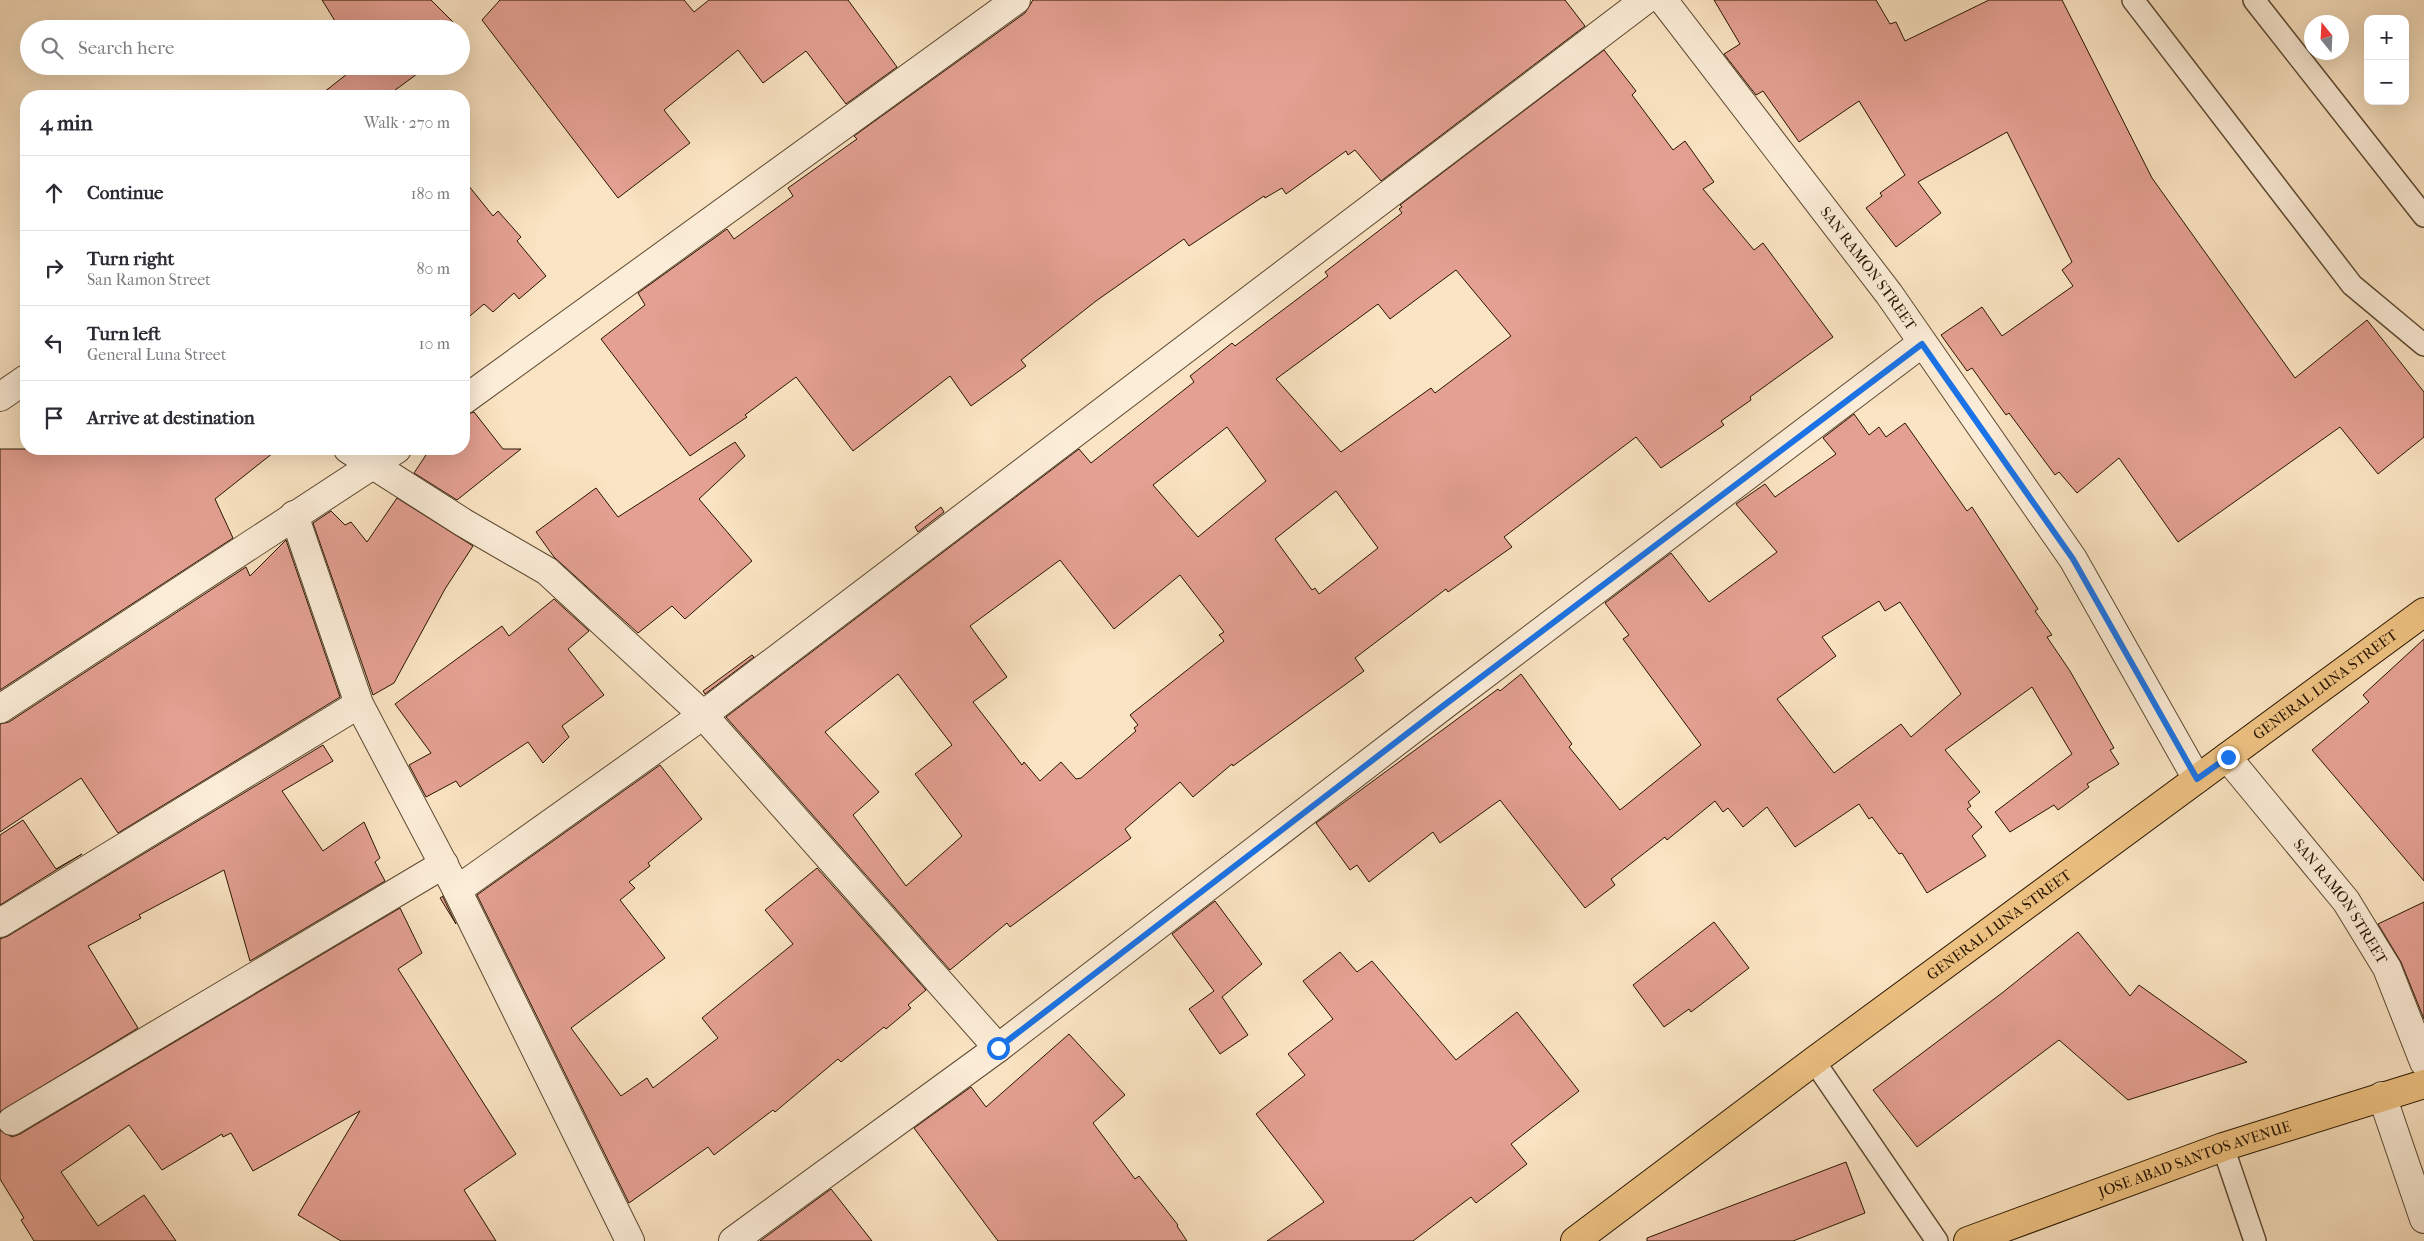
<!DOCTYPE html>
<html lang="en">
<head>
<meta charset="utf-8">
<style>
	:root { --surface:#fff; --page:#f7f7f7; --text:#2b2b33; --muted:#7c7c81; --line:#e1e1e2 }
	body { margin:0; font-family:"IM FELL French Canon",serif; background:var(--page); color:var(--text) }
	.controls { position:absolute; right:15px; top:15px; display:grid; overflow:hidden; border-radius:10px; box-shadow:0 5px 20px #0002 }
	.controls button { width:45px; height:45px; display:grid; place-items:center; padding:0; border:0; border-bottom:1px solid var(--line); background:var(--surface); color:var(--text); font:25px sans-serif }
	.compass { position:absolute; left:2304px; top:15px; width:45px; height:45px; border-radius:50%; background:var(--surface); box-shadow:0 5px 20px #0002; rotate:342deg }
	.stop { position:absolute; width:15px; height:15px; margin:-11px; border:4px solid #1a73e8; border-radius:50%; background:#fff }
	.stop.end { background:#1a73e8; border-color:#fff; box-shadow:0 1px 5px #0008 }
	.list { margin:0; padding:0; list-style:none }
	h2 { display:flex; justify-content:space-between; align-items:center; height:65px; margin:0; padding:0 20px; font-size:21px }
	h2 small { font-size:16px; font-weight:400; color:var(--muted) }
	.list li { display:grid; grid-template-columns:32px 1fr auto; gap:15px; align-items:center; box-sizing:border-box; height:75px; padding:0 20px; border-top:1px solid var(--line) }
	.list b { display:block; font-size:19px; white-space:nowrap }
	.list p { margin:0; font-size:16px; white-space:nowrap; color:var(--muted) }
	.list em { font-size:16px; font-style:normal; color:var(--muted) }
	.icon { flex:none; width:28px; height:28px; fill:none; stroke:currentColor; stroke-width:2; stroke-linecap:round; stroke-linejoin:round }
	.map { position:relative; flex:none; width:2424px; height:1241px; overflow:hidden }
	.search { position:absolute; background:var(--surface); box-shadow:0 5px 20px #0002; left:20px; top:20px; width:450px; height:55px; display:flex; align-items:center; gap:12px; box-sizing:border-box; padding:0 18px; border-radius:28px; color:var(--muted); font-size:19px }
	.panel { position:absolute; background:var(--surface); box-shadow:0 5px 20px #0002; left:20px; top:90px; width:450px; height:365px; border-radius:20px }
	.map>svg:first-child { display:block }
</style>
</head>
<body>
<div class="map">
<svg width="2424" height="1241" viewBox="0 0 2424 1241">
	<rect width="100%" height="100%" fill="#fbe4c3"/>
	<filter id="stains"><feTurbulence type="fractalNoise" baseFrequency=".004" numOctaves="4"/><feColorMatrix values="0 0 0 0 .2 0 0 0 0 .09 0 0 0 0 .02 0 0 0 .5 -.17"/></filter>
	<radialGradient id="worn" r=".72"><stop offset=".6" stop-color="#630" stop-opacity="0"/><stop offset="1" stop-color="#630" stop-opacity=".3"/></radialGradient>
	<g fill="#e4a092" stroke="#281500" fill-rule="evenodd">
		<path d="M322,0H431L460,29H340Z"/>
		<path d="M500,0H684L694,12L709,0H848L897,67L846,104L806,51L763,83L738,50L664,110L690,143L618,198L482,20Z"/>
		<path d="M1033,0H1565L1585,26L1381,181L1355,150L1348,155L1346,151L1286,194L1282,188L1265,198L1264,196L1189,246L1184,239L1096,301L1021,360L1026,366L971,406L950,376L853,451L796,377L745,415L747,417L690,456L601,339L645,305L638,293L727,229L734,239L793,196L788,188L857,139L854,136L1025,13Z"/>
		<path d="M1714,0H1876L1890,24L1896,22L1905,41L1989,0H2062L2152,178L2295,378L2367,320L2424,392V437L2378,474L2340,427L2178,542L2119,458L2077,493L2059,472L2055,475L2009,413L2006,415L1972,368L1967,371L1941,335L1982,307L2002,336L2073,286L2062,270L2072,262L2007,132L1918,182L1941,213L1896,247L1866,208L1882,196L1880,193L1905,175L1859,101L1799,142L1763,91L1756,95L1724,54L1740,44Z"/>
		<path d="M1604,50L1636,91L1632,95L1673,150L1685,141L1714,182L1703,189L1754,250L1763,243L1833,337L1750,397L1751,400L1721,421L1724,425L1661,468L1636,437L1504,537L1512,547L1448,592L1446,589L1355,658L1364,671L1233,766L1232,764L1193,797L1180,782L1125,829L1131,838L1010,927L1007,923L950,970L726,717L1079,449L1091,463L1194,382L1190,376L1232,343L1235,346L1328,276L1325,272L1402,213L1399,209L1402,207L1400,205ZM1456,270L1511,336L1435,393L1431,388L1341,452L1276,379L1378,304L1390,319ZM1227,427L1266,481L1198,537L1153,485ZM1336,491L1378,548L1319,594L1315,588L1312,590L1275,539ZM1060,560L1114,629L1180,575L1224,632L1219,635L1224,641L1130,715L1138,725L1134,728L1136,731L1081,778L1076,779L1061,762L1040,781L1024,762L1022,765L973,702L1007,677L970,626ZM898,674L952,745L915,774L962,836L906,886L853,815L879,792L825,732Z"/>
		<path d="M341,66H428L387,96H319L347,74Z"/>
		<path d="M464,180L493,216L498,211L521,237L517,241L546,276L519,299L514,293L493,312L484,304L464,321Z"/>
		<path d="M474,412L503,449H521L457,500L414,473L430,449H464V415Z"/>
		<path d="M1854,414L1869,435L1879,427L1886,437L1905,423L1967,511L1972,507L2038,609L2035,611L2052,635L2047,637L2070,671L2114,748L2110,750L2119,764L2087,784L2089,787L2058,810L2054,805L2010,832L1995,812L2072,754L2032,687L1945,750L1980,792L1968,802L1971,806L1967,809L1982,827L1972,836L1986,856L1927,893L1902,853L1899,854L1872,817L1869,819L1859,804L1795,847L1767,807L1743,827L1728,808L1723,812L1715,801L1667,840L1665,837L1611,879L1615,885L1585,908L1500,800L1440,843L1433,832L1369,882L1357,865L1350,870L1316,823L1498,689L1500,691L1521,674L1572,744L1569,747L1620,810L1701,745L1623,639L1629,635L1605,603L1671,553L1709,602L1777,552L1736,504L1765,484L1775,497L1836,454L1823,438ZM1879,601L1885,611L1900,602L1961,694L1911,737L1901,724L1834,773L1777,699L1836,656L1822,637Z"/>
		<path d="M735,442L745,456L699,499L752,561L685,619L672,606L638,633L554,557L536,532L596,488L618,517Z"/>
		<path d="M0,449H278L215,499L233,538L0,690Z"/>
		<path d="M397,498L473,546L445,589L394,683L373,695L313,523L331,511L345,525L351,522L367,542Z"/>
		<path d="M941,507L944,512L918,532L915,527Z"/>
		<path d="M286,540L340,697L118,833L81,778L0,832V724L9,722L246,567L250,576Z"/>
		<path d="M554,599L589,631L568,649L604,695L562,726L569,737L543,763L528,742L460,787L456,781L426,797L409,765L431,753L395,704L502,626L509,636Z"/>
		<path d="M2424,639V881L2312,750L2369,702L2363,695Z"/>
		<path d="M752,655L754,657L705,694L703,691Z"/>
		<path d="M323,745L333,761L282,791L323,851L364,822L380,858L375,862L385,881L250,961L224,870L139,915L141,918L88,946L138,1028L0,1112V939L8,936Z"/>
		<path d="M660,765L702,819L648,863L650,866L629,882L635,888L620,900L665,958L571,1028L621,1096L647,1078L653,1088L718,1038L702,1018L793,944L765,910L817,868L926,990L908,1005L911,1008L886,1029L884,1027L841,1062L838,1059L775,1112L773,1110L714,1155L708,1147L629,1203L477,895Z"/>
		<path d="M23,820L56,869L82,854L0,905V835Z"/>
		<path d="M443,896V897L456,924L440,898Z"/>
		<path d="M1215,901L1262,964L1222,997L1248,1035L1220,1054L1189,1009L1214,991L1172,934Z"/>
		<path d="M2424,902V1019L2401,962L2378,924Z"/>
		<path d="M400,908L422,953L398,969L516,1154L464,1190L496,1241H341L298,1215L360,1111L253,1171L231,1133L223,1137L222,1134L162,1170L129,1125L61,1172L98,1226L144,1195L176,1241H34L21,1220L24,1218L0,1179V1130L12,1137L20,1134Z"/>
		<path d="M1714,922L1749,968L1691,1012L1689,1009L1664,1027L1633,985Z"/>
		<path d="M2078,932L2130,996L2139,985L2247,1062L2128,1100L2059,1040L1917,1147L1873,1090L2002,993Z"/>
		<path d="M1340,952L1357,972L1372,961L1456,1060L1517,1012L1579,1091L1511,1144L1527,1164L1476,1203L1471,1197L1413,1241H1267L1324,1202L1256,1114L1305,1075L1288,1054L1333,1019L1303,981Z"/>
		<path d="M1069,1034L1125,1095L1093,1123L1135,1179L1139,1176L1178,1225L1177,1226L1187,1241H998L914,1128L971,1087L986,1107Z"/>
		<path d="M1846,1162L1865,1213L1793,1241H1647V1238Z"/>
		<path d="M831,1189L872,1241H760Z"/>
	</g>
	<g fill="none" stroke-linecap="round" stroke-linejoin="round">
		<defs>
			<g id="lane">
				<path d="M2133,0L2352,285L2424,345"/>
				<path d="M2254,0L2424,216"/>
				<path d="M1814,1061L1937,1241"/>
				<path d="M2223,1147L2255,1241"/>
			</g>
			<g id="street">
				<path id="s1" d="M1663,0L1889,294L2073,559L2197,779"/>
				<path d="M0,397L26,379"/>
				<path d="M464,400L1016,0"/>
				<path d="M348,449L464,523L547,571L703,715L998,1048"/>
				<path d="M294,515L359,704L457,890L630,1241"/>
				<path d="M0,709L397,449"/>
				<path id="s2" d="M2227,757L2346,901L2387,968L2424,1062"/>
				<path d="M457,890L703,715L1645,0"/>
				<path d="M0,923L359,704"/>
				<path d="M2382,1096L2424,1219"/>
				<path d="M12,1121L444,864"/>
				<path d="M733,1241L998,1048L1443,706L1922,343"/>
			</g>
			<g id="primary">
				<path id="s3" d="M1575,1241L1814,1061L2424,612"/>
			</g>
			<g id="highway">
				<path id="s4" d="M1968,1241L2223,1147L2424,1084"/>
			</g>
		</defs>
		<use href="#lane" stroke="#5d4931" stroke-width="24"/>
		<use href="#street" stroke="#5d4931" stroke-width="30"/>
		<use href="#primary" stroke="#281500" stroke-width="30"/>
		<use href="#highway" stroke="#281500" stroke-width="30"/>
		<use href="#lane" stroke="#fcedd8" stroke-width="21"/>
		<use href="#street" stroke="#fcedd8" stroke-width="28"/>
		<use href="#primary" stroke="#eec282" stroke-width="28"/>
		<use href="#highway" stroke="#eec282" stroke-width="28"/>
	</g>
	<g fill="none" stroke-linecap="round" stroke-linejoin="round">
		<path stroke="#1a73e8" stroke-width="6" d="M998,1048L1443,706L1922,344L2073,559L2197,779L2228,757"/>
	</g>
	<g text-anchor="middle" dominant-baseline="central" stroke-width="4.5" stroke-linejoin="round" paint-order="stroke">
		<g font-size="15" fill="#281500" stroke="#fcedd8">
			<text stroke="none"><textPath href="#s1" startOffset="338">SAN RAMON STREET</textPath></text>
			<text stroke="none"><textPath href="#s3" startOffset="934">GENERAL LUNA STREET</textPath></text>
			<text stroke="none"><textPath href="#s2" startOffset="184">SAN RAMON STREET</textPath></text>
			<text stroke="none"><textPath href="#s3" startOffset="529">GENERAL LUNA STREET</textPath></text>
			<text stroke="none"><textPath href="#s4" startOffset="241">JOSE ABAD SANTOS AVENUE</textPath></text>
		</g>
	</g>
	<rect width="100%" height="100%" filter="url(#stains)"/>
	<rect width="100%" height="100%" fill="url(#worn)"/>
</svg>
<div class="controls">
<button>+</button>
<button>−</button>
</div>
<svg class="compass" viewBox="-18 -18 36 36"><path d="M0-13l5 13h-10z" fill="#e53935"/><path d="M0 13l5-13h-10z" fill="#7c7c81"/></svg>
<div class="stop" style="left:998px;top:1048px"></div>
<div class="stop end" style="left:2228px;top:757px"></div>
<div class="search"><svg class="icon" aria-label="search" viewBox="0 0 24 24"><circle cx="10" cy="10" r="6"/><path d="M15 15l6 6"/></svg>Search here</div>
<section class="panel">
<h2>4 min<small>Walk · 270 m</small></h2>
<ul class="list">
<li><svg class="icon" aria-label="ahead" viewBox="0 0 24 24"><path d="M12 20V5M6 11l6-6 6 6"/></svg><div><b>Continue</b></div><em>180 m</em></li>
<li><svg class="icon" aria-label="right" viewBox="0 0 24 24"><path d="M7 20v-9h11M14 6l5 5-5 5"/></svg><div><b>Turn right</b><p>San Ramon Street</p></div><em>80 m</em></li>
<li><svg class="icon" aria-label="left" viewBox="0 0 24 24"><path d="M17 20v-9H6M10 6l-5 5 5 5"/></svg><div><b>Turn left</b><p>General Luna Street</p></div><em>10 m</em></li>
<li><svg class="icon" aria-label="arrive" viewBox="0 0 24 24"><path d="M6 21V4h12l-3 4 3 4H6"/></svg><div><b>Arrive at destination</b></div></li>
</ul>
</section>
</div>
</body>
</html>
